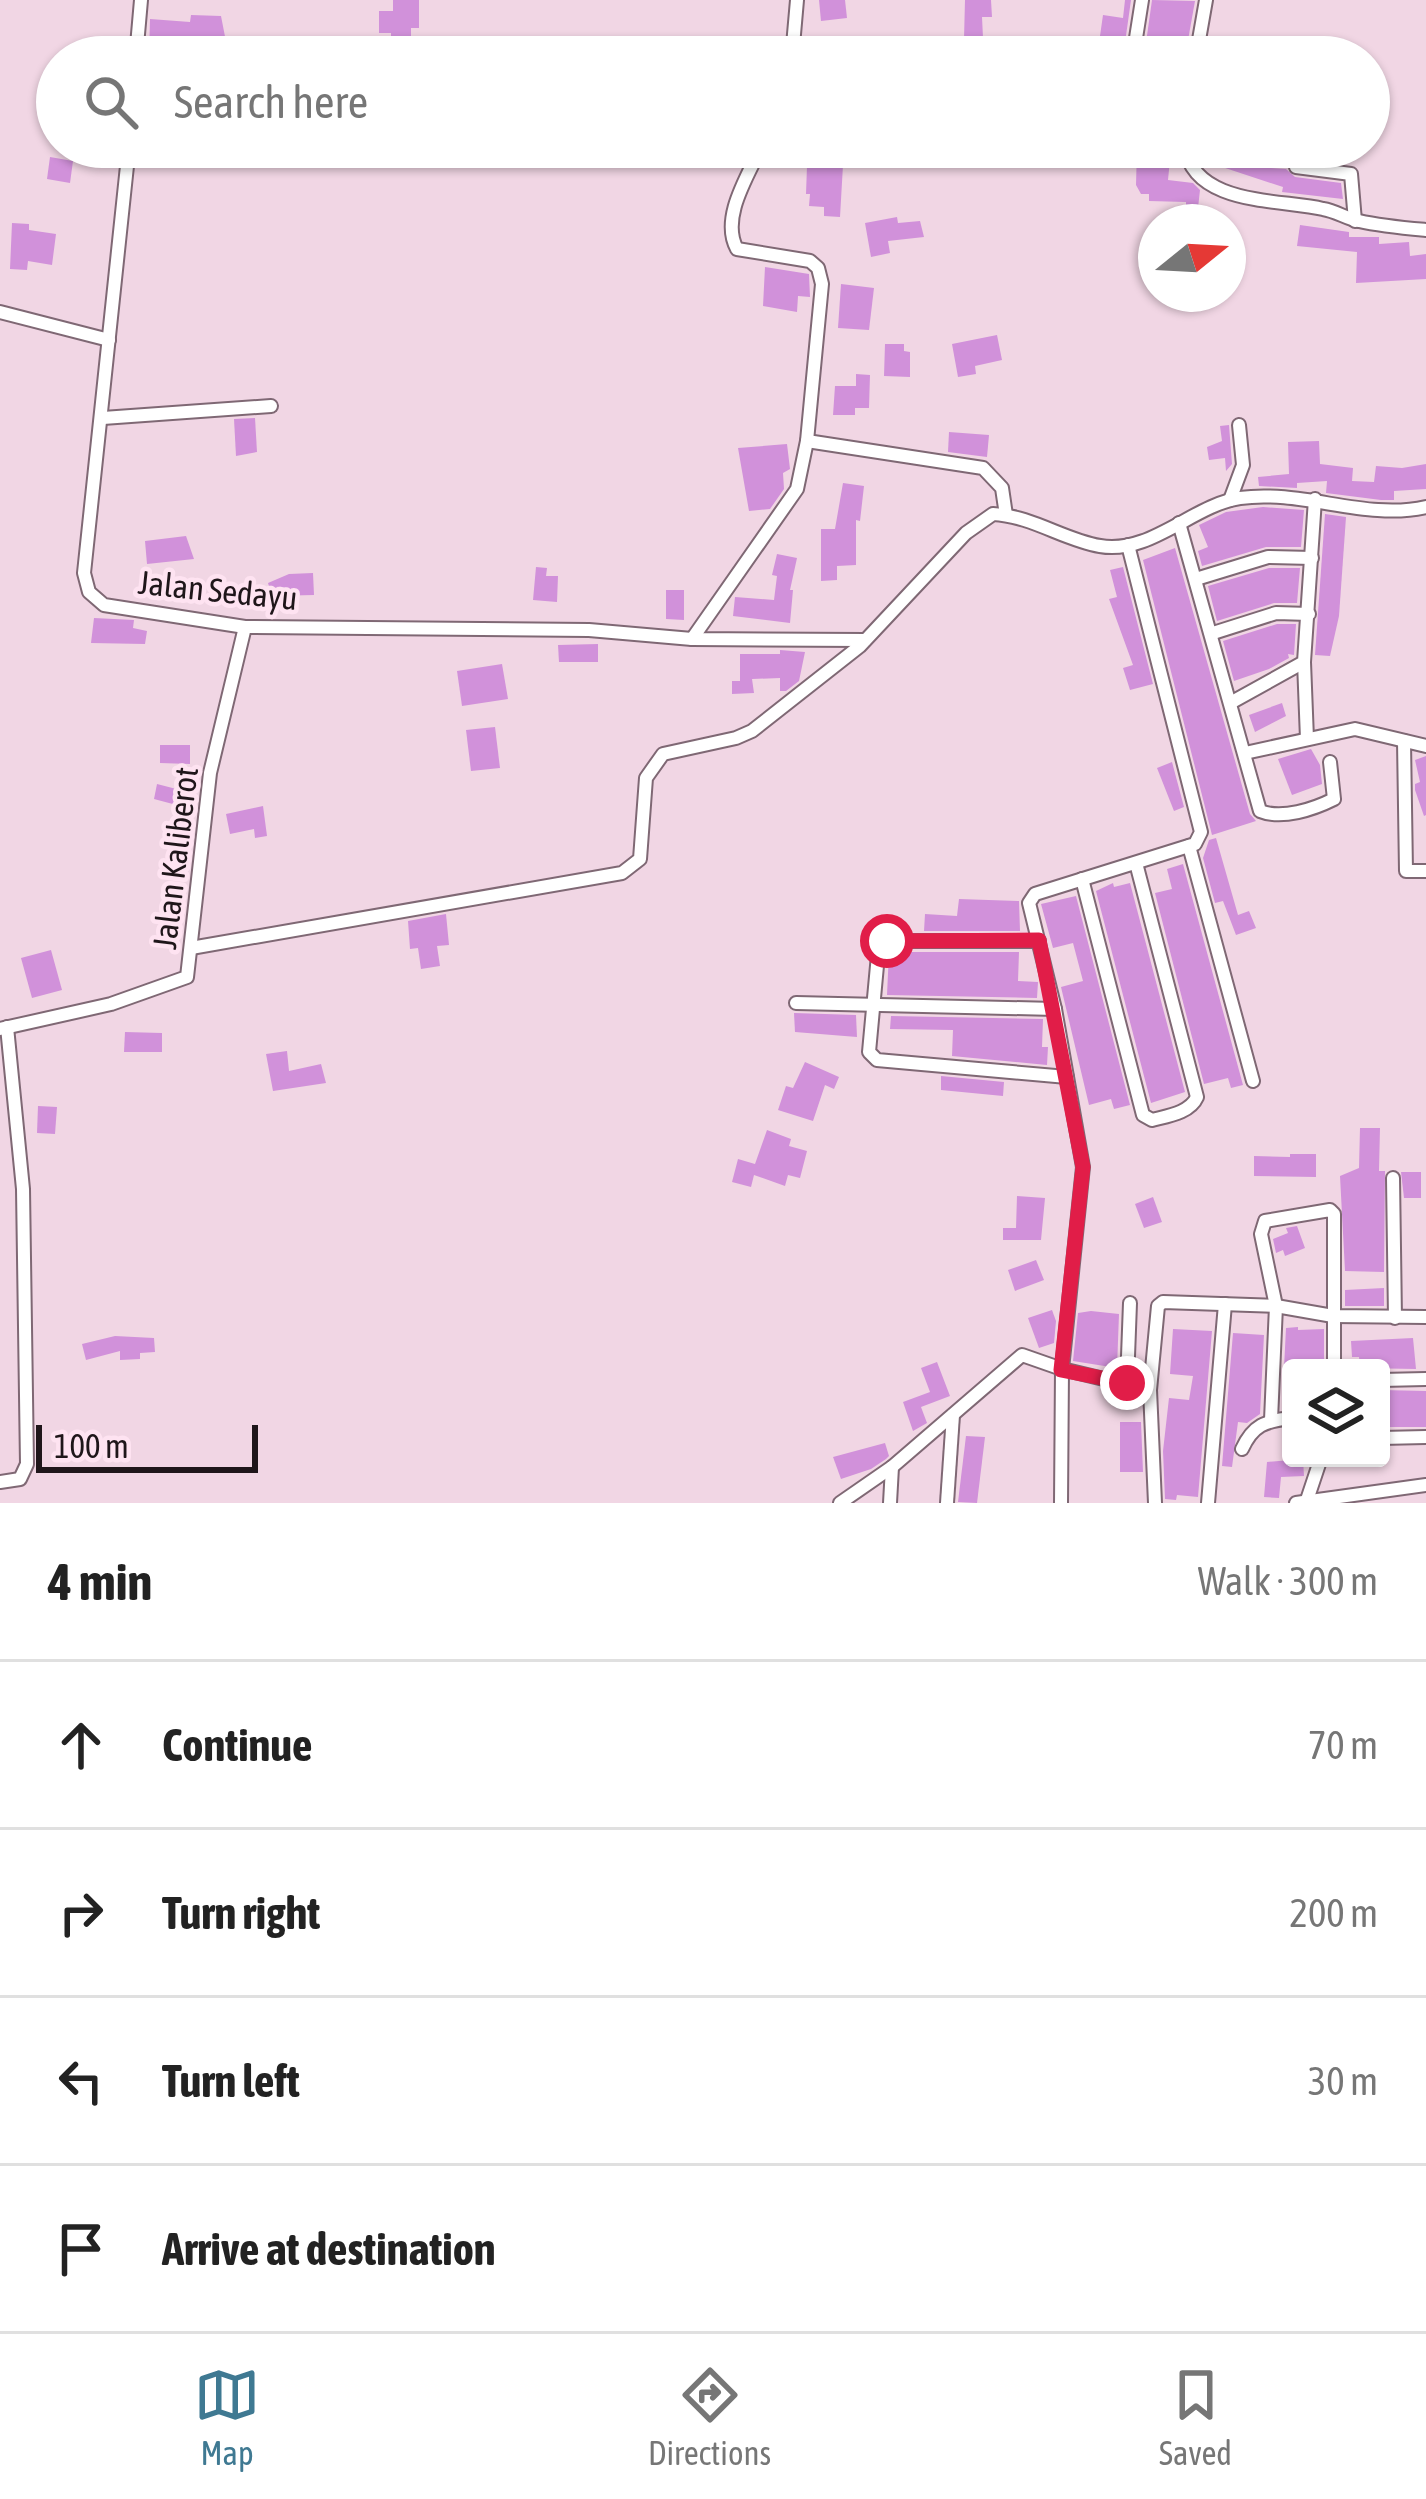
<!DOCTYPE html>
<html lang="en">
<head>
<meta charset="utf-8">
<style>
	:root { --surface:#fff; --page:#f6f6f6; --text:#222; --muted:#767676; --line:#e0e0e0; --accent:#3f7992 }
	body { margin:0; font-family:"Asap Condensed",sans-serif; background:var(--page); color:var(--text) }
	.controls { position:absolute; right:36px; bottom:36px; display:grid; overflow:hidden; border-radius:12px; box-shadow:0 3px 9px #0004 }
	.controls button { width:108px; height:108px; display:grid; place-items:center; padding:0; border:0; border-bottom:3px solid var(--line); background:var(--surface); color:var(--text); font:60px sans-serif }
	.compass { position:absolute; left:1138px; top:204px; width:108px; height:108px; border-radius:50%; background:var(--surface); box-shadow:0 3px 9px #0004; rotate:72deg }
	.scale { position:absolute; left:36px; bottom:30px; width:222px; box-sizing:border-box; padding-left:12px; border:6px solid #1f161a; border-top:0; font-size:33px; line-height:42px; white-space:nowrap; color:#1f161a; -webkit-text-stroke:9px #fee3f1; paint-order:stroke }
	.stop { position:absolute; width:36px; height:36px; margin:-27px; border:9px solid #e11d48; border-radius:50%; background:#fff }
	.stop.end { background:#e11d48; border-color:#fff; box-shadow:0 3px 12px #0008 }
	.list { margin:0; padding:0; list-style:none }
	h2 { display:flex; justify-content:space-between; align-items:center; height:156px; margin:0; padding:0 48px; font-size:51px }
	h2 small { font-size:39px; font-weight:400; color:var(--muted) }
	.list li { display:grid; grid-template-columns:78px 1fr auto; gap:36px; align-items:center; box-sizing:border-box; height:168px; padding:0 48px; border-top:3px solid var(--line) }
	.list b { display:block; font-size:45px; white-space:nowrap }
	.list em { font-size:39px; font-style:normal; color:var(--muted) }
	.icon { flex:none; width:66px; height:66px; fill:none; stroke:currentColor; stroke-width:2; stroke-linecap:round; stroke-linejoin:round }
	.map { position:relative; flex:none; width:1426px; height:1503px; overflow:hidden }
	.search { position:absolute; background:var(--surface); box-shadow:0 3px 9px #0004; left:36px; right:36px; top:36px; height:132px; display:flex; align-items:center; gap:30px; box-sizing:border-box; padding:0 42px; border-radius:66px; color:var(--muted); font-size:45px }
	.sheet { height:828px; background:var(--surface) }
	nav { display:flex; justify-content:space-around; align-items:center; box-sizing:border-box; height:168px; border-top:3px solid var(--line); background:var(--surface); font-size:33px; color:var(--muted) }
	nav a { display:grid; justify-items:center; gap:6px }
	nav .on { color:var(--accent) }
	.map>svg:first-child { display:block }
</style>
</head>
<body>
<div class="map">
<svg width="1426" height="1503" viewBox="0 0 1426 1503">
	<rect width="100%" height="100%" fill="#f1d6e4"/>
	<g fill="#d191da">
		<path d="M393,0H419V28H411V57H391V33H379V11H393Z"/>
		<path d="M819,0H845L847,18L821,21Z"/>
		<path d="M965,0H991L992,17H982L983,38L964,39Z"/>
		<path d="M1125,0H1131L1123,57H1097L1103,15L1123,18Z"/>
		<path d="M1152,0L1195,1L1185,57H1144Z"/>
		<path d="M191,15L221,16L229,57H149L150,19L190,22Z"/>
		<path d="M824,147H860L859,165H843L840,217L824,216V207L809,206L810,194H806L807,166L824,167Z"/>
		<path d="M1137,147L1171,149L1168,180L1193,183L1200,190L1198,208L1186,206V202L1149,201V194H1141L1136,185Z"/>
		<path d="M1201,147L1224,151L1221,159L1247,163L1248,147L1272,148L1271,168L1286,169L1295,177L1341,183L1343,199L1282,192L1283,187L1201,160Z"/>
		<path d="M172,151L206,152V168H172Z"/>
		<path d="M50,157L73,161L70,183L47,179Z"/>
		<path d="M897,217L898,223L920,221L924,237L888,241L890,253L871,257L865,223Z"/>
		<path d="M12,223L29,224V230L56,234L52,265L28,261L27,270L10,269Z"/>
		<path d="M1300,225L1349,232V237H1379V244L1409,242L1410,256L1426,254V279L1356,283L1357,252L1297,246Z"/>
		<path d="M765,267L809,274L810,297L798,296L797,312L763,306Z"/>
		<path d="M841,284L874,288L869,330L838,328Z"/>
		<path d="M997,335L1002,360L975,366L976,374L958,377L952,344Z"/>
		<path d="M885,344H904V351L910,352V377L884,376Z"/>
		<path d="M856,374L870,375L869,408H855V415H833L835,386H856Z"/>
		<path d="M255,418L257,452L236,456L234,419Z"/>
		<path d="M1229,425L1232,464L1226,471L1225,458L1209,460L1207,447L1222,441L1220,426Z"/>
		<path d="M949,432L989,435L987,457L948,452Z"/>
		<path d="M1319,441L1320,464L1353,468L1352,481L1374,482L1376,466L1402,468L1426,464V489L1394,491V500H1381L1326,493L1327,481L1297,483V488L1259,486L1258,477L1289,474L1288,442Z"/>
		<path d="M787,444L790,469L783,473L784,489L770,509L749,511L738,448Z"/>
		<path d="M843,483L864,486L860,521L856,520V565L837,566V580L821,581V529H835Z"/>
		<path d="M1263,507L1304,510L1301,547H1266L1202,566L1198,551L1208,547L1199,525L1226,512Z"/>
		<path d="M1325,514L1346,517L1339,616L1330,656L1315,655Z"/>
		<path d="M186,536L194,559L147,564L145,541Z"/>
		<path d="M1175,548L1250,814L1256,821L1212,835L1143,560Z"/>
		<path d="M777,554L797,558L790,590H793L790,623L733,616L735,597L774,600L777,576L772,575Z"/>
		<path d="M536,567L547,568L546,576H558L557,602L533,600Z"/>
		<path d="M1123,567L1153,684L1130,690L1123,668L1133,665L1109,599L1117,597L1110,570Z"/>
		<path d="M1269,568H1300L1297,603H1274L1217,621L1208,586Z"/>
		<path d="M313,573L314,595L272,596L268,583L289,574Z"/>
		<path d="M666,590H684V620L666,619Z"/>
		<path d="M94,618L134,620L133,628L147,631L145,644L91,643Z"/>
		<path d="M1277,624H1296L1294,655L1288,654L1289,658L1269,669L1234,681L1223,641Z"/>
		<path d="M598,644V662H559L558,645Z"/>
		<path d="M780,650L805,652L799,681L786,691H780V678L752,679L754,693L732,694V681H740V654H780Z"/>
		<path d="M502,664L508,699L462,706L457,671Z"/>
		<path d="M1282,703L1286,716L1255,732L1249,715Z"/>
		<path d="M495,727L500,768L471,771L466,730Z"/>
		<path d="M160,745H190V764L160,763Z"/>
		<path d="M1311,749L1320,765L1322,784L1292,795L1278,759Z"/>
		<path d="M1426,756V815L1424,816L1415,790V784L1420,782L1415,760Z"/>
		<path d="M1172,762L1184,807L1174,811L1157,768Z"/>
		<path d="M157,784L188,792L184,807L154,799Z"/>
		<path d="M263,806L267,836L255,838L254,829L230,834L226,814Z"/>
		<path d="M1216,838L1238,915L1249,911L1256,928L1236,935L1223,901L1215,903L1203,858L1209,840Z"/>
		<path d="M1183,864L1243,1085L1231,1088L1228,1078L1204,1084L1155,893L1172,889L1167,869Z"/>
		<path d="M1113,883L1114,887L1130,883L1185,1092L1151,1103L1096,891Z"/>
		<path d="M1076,896L1130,1105L1114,1109L1111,1099L1089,1105L1061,987L1083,981L1073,943L1053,948L1041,904Z"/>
		<path d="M959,899L1019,901L1020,931H924L925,914L957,916Z"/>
		<path d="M446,914L449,945L437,946L440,966L421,969L418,948L410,949L408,921Z"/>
		<path d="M51,950L62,990L32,998L21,958Z"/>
		<path d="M889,952H1019L1018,981L1038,982L1037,998L887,995Z"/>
		<path d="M794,1013L856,1015L857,1037L795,1032Z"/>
		<path d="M891,1016L1043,1019L1042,1047H1048L1047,1065L952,1056L953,1030L890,1029Z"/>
		<path d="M125,1032L162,1033V1052H124Z"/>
		<path d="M287,1051L289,1071L321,1064L326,1083L273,1091L266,1054Z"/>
		<path d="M805,1062L839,1077L834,1089L825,1085L813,1121L778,1110L786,1086L793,1088Z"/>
		<path d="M941,1076L1004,1082L1003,1096L941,1090Z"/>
		<path d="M38,1106L57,1107L55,1134L37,1133Z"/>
		<path d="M1360,1128H1380L1379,1171H1385L1384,1272L1345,1271L1340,1176L1359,1168Z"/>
		<path d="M767,1130L791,1139L789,1146L807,1151L800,1178L788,1175L785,1186L754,1175L751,1187L732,1182L738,1159L755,1164Z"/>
		<path d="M1290,1154H1316V1177L1254,1176V1156L1290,1157Z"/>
		<path d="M1401,1172H1421V1198H1404Z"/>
		<path d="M1017,1196L1045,1198L1041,1240H1003V1228H1016Z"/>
		<path d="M1153,1197L1162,1222L1144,1228L1135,1204Z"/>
		<path d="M1297,1226L1305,1248L1285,1256L1283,1250L1276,1253L1273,1239L1288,1233L1286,1228Z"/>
		<path d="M1036,1260L1044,1280L1015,1291L1008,1270Z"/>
		<path d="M1384,1288V1306H1345V1290Z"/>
		<path d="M1052,1310L1056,1321L1054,1343L1039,1348L1028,1318Z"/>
		<path d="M1091,1311L1119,1314L1117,1368L1073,1361L1078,1313Z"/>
		<path d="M1298,1327V1330L1324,1329V1368H1284L1286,1328Z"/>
		<path d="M1173,1329L1212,1331L1198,1497L1177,1495L1176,1500L1165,1499L1163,1451L1169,1398L1189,1400L1193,1376L1170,1374Z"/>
		<path d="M1233,1333L1264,1335L1260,1414L1247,1423L1238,1422L1232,1467L1222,1466Z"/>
		<path d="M115,1336L154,1338L155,1352L140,1353V1359L120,1360V1351L86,1360L82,1344Z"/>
		<path d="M1413,1338L1416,1369L1360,1368L1359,1357H1352L1351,1341Z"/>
		<path d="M937,1362L950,1396L921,1407L927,1423L913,1431L903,1402L930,1392L921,1368Z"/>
		<path d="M1382,1390L1426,1391V1427H1381Z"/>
		<path d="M1120,1422H1141L1143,1472H1120Z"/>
		<path d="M966,1436L985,1437L977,1503L958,1502Z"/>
		<path d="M885,1443L889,1456L886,1459L871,1469L841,1479L833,1457Z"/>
		<path d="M1303,1459L1304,1476L1281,1477L1279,1498L1264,1497L1267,1462Z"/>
	</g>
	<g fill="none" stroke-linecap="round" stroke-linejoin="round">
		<defs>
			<g id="street">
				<path d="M136,57L141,0"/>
				<path d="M792,57L797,0"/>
				<path d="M1133,57L1142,0"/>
				<path d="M1196,57L1206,0"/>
				<path d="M129,147L84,573L89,592L104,605L245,627L589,630L692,639L865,640"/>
				<path d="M1185,147C1194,206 1281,199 1323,209C1336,211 1347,219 1359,221C1381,226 1404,228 1426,230"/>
				<path d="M1296,167L1351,174L1355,221"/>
				<path d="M0,312L109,340"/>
				<path d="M103,418L271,406"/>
				<path d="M807,441L983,468L1002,488L1006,515"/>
				<path d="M1230,500L1243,465L1239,425"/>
				<path d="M1179,523L1260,811C1282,820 1314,809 1334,799L1330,762"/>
				<path d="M1196,579L1268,557L1312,558"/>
				<path d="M1213,633L1276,613L1309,614"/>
				<path d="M692,639L797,489L807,441L822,284L818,268L810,261L737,249C720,218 748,176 761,147"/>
				<path d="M1304,662L1307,739"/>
				<path d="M1232,702L1304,662L1315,499"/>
				<path d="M1404,741L1406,871H1426"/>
				<path d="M1245,753L1355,729L1426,746"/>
				<path d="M1189,846L1253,1081"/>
				<path d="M1082,879L1143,1115L1152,1120C1167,1116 1190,1113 1197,1097L1136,863"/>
				<path d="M1039,941H887L879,944L869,1052L877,1060L1067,1077"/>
				<path d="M191,948L622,873L640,859L646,778L663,754L736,738L752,731L860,646L966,533L993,514C1032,516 1064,540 1100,546C1150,555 1193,505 1240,498C1302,489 1366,521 1426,507"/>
				<path d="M796,1003L1055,1009"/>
				<path d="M0,1029L111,1004L187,977L210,773L245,627"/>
				<path d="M1393,1178L1395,1318"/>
				<path d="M1381,1380L1426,1379"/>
				<path d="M1127,1383L1130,1303"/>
				<path d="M1271,1420L1276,1306L1261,1234L1265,1221L1330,1210L1334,1214V1368"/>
				<path d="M1381,1438L1426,1437"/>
				<path d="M1242,1449C1253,1425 1265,1421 1291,1418"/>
				<path d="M0,1482L20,1479L27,1464L23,1189L7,1027"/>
				<path d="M1307,1500L1321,1458"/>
				<path d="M840,1503L892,1467L1022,1355L1062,1369L1150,1390"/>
				<path d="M890,1503L892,1467"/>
				<path d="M947,1503L953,1415"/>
				<path d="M1061,1503L1062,1369L1083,1167L1055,1009L1029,903L1035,894L1195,844L1201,832L1128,545"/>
				<path d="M1155,1503L1150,1390L1158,1306L1163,1302L1276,1306L1333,1316L1426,1317"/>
				<path d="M1208,1503L1225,1304"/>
				<path d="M1296,1503L1426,1485"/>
			</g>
		</defs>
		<use href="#street" stroke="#7f6874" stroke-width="16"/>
		<use href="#street" stroke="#fff" stroke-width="12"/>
	</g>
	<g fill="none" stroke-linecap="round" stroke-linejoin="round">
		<path stroke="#e11d48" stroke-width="15" d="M887,941L1039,940L1083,1167L1061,1370L1127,1383"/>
	</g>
	<g text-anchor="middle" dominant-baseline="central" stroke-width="9" stroke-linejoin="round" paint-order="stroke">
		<g font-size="33" fill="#1f161a" stroke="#fee3f1">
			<text transform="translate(218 590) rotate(6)">Jalan Sedayu</text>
			<text transform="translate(175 858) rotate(-83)">Jalan Kaliberot</text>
		</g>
	</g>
</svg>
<div class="controls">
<button><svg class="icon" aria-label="layers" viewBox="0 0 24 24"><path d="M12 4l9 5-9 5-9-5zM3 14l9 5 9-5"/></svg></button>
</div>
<svg class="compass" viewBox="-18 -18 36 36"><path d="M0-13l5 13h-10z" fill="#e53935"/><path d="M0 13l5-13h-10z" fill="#767676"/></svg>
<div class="scale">100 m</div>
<div class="stop" style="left:887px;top:941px"></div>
<div class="stop end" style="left:1127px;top:1383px"></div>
<div class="search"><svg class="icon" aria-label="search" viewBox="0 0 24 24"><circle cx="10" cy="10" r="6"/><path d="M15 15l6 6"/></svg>Search here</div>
</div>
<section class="sheet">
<h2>4 min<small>Walk · 300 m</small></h2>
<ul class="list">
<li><svg class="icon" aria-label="ahead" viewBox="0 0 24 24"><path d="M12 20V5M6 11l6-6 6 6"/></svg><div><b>Continue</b></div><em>70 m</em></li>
<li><svg class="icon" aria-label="right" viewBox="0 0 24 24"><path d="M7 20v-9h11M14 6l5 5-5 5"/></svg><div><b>Turn right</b></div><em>200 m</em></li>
<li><svg class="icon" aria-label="left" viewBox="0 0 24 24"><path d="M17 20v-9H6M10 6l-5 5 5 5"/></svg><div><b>Turn left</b></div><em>30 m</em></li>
<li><svg class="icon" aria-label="arrive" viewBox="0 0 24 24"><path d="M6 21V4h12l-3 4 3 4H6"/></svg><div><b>Arrive at destination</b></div></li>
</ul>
</section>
<nav>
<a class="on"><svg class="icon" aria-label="map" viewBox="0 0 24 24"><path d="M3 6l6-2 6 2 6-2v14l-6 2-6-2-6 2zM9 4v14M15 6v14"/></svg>Map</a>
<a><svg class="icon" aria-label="directions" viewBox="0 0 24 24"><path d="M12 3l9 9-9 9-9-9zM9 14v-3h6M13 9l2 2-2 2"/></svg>Directions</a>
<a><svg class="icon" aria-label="saved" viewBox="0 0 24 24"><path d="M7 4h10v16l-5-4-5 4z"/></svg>Saved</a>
</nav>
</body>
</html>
